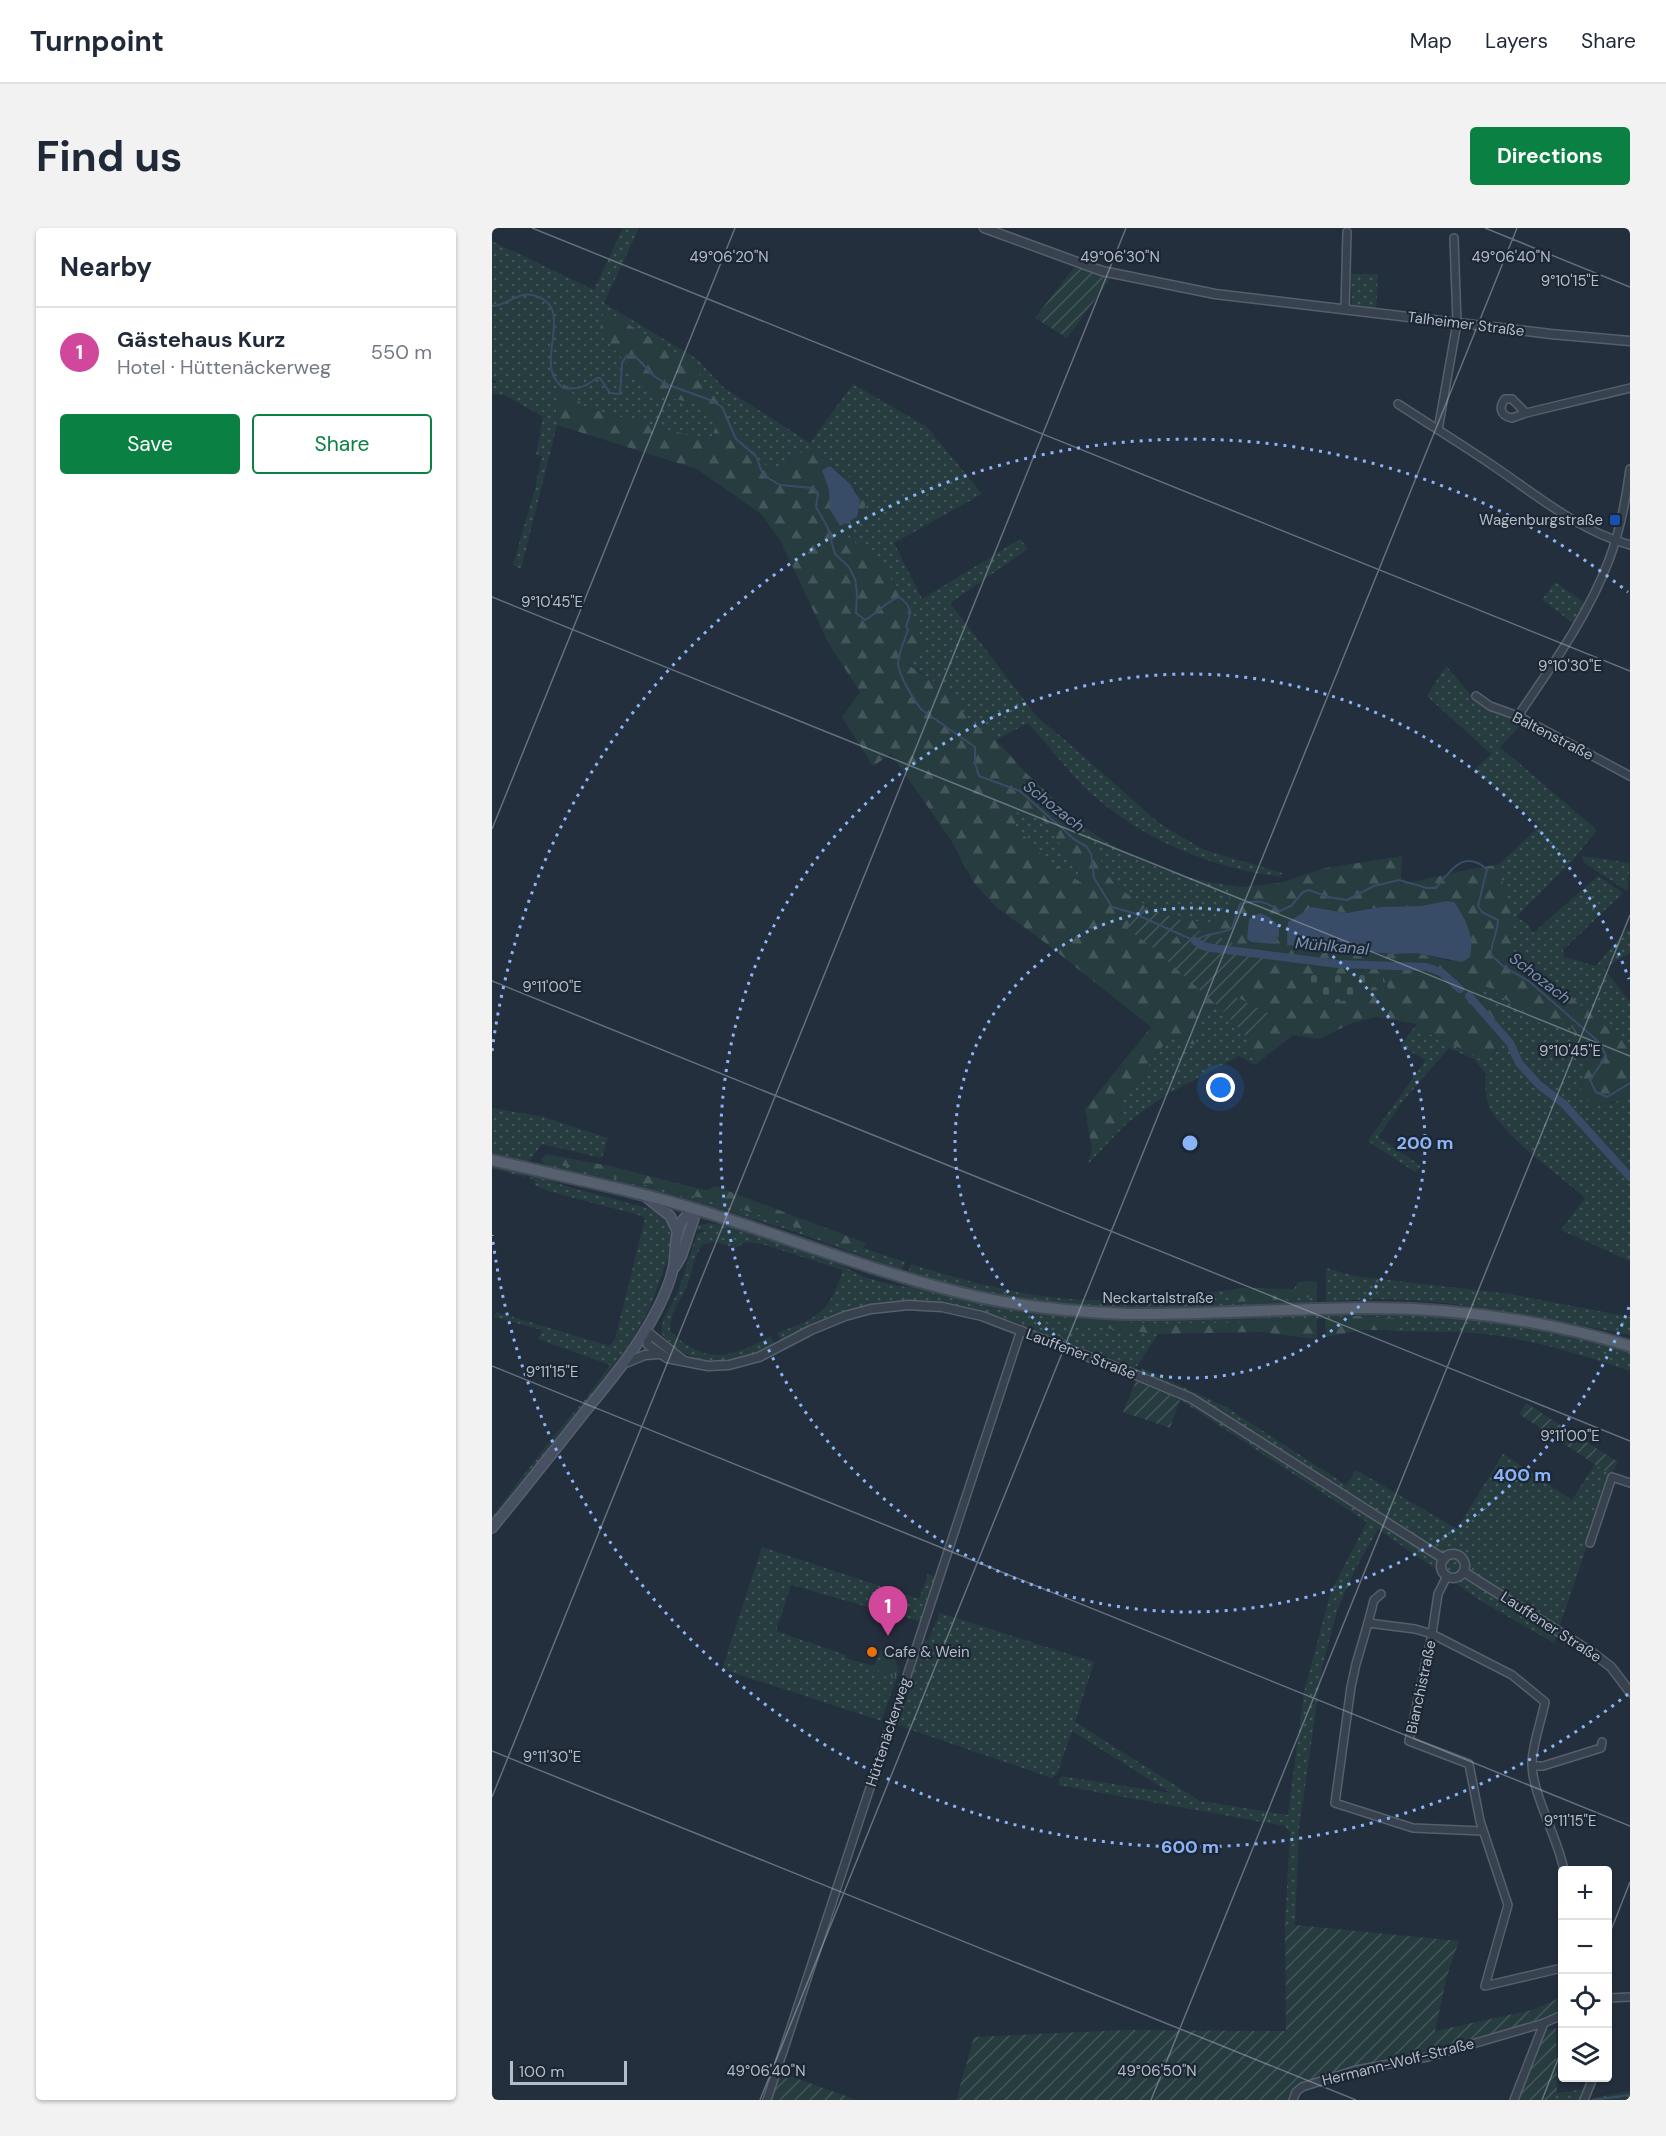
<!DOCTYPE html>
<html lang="en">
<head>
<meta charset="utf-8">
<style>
	:root { --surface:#fff; --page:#f2f2f3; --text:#1f2937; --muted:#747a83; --line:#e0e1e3; --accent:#0b8043 }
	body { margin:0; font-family:"DM Sans",sans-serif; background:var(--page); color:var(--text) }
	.controls { position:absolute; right:18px; bottom:18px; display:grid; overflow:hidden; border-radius:6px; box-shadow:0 2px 4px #0004 }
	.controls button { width:54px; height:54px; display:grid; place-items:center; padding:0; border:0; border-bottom:2px solid var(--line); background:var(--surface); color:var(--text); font:30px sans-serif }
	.scale { position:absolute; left:18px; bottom:15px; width:117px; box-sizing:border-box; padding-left:6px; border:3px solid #b4bcc9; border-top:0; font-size:16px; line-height:21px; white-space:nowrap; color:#b4bcc9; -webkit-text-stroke:4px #1d2633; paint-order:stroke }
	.you { position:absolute; left:729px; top:860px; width:21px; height:21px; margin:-15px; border:4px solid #fff; border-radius:50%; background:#1a73e8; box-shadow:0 0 0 9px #1a73e833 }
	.badge { display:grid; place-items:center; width:39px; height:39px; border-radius:50%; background:var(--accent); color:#fff; font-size:20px; font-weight:700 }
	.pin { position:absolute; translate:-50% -50px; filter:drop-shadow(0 2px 3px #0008) }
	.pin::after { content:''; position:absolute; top:32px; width:21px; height:18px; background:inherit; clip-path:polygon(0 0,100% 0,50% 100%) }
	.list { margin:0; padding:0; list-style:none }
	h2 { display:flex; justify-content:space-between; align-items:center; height:78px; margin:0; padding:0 24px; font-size:26px }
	h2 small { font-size:20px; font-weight:400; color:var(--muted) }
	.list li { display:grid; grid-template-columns:39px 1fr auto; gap:18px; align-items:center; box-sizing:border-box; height:90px; padding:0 24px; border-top:2px solid var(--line) }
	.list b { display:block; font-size:22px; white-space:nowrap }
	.list p { margin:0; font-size:20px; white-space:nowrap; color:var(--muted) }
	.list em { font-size:20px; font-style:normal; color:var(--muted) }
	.actions { display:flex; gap:12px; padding:18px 24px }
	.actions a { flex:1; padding:14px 0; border:2px solid var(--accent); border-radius:6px; text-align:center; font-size:21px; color:var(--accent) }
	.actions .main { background:var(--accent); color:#fff }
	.icon { flex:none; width:33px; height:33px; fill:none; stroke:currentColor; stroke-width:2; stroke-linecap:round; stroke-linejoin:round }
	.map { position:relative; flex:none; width:1138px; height:1872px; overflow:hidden; border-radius:6px }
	header { display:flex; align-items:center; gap:36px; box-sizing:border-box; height:84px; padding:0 30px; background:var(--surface); border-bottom:2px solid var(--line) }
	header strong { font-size:28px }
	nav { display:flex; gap:33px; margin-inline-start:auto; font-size:21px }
	.intro { display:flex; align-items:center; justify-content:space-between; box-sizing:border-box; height:144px; padding:0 36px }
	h1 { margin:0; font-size:42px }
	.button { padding:15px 27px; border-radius:6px; background:var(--accent); color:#fff; font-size:21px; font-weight:700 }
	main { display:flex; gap:36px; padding:0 36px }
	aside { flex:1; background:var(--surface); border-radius:6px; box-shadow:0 2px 4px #0004 }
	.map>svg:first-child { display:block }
</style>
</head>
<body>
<header>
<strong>Turnpoint</strong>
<nav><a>Map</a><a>Layers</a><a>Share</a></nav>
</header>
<div class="intro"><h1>Find us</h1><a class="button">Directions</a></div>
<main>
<aside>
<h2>Nearby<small></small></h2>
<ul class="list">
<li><span class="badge" style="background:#d1479c">1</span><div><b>Gästehaus Kurz</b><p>Hotel · Hüttenäckerweg</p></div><em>550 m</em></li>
</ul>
<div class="actions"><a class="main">Save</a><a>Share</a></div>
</aside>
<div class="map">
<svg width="1138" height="1872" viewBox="0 0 1138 1872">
	<defs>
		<pattern id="grass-dots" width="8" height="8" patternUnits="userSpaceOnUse" patternTransform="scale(1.5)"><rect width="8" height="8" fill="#263c3f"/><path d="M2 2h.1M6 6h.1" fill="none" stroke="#435659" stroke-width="1.8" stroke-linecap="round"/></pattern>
		<pattern id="forest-firs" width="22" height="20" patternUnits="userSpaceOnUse" patternTransform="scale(1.5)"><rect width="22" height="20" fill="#263c3f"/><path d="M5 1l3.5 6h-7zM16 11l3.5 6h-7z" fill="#435659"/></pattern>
		<pattern id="cemetery-stones" width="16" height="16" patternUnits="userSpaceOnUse" patternTransform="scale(1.5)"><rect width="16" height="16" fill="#263c3f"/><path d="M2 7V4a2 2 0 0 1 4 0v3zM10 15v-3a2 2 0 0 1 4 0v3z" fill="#435659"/></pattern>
		<pattern id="park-tufts" width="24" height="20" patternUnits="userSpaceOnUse" patternTransform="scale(1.5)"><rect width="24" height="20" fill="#263c3f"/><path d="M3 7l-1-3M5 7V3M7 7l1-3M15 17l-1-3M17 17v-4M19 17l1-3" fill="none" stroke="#435659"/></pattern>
		<pattern id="garden-furrows" width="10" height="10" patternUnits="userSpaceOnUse" patternTransform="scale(1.5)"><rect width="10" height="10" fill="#263c3f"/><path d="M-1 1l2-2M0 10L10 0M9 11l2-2" fill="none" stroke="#435659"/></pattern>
	</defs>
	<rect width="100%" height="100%" fill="#242f3e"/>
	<g fill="url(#grass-dots)">
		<path d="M131,0H147L112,75L205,131L232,160L318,215L361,156L435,199L490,266L402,315L430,371L528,311L536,321L458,375L546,490L574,513L667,595L710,621L790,645L789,649C715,639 646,610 591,558C572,538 555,516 536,495L504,512L475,490L459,465L413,434L385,333L348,303L371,289L374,272L357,249L322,223L300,226L287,247L263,230L198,133L112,82L107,106L118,116L160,165L207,177L225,194L218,214L92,179L72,157L64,175L65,197L29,341L21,337L43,261L50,228L44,227L51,189L13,167L0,166V155H5L0,150V13L102,62Z"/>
		<path d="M859,46H886L884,83L860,80Z"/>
		<path d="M1063,354L1093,375L1081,395L1050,372Z"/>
		<path d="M954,438L979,467L1029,497L1008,519L1105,602L1081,632L1024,689L1036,696L1041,705L1106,648L1131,665L1071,722L1072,729L1104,738L1135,701L1138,704V725L1112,740L1138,774V819L1077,768L1050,764L1046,750L1020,721V688L1006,637L1048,598L982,542L999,526L935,468Z"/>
		<path d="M561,570C572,580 583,592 595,601C635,630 687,651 735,657C741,679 734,683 718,696L700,692L643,673L623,655L612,641L603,618Z"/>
		<path d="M524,583L550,591L575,626L595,660L553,630L523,598Z"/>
		<path d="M1090,628L1138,635L1135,663L1091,634Z"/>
		<path d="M996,759L1053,799H1061L1070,795L1079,798C1096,826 1100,827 1087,858L1120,876L1138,865V1033L1069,1002L1093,970C1067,946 1006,906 995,873C993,864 993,855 994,846L982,831L957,820L910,874L886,909L929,938L923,944L876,913L934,832L908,818L925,796L957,820L962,817L981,828L994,833L1005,822L978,760Z"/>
		<path d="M725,777L755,809L763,837L747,828L674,867L636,894L596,936L600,922L628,893L629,869L653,843L677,809L707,805L705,788Z"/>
		<path d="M0,880L52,889L116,910L110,930L50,916L37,933L0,926Z"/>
		<path d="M55,934L227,974L290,994L365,1022L371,1020L413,1034L410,1042L297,1002L186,968L54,938Z"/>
		<path d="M0,937L30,944L34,947L33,949L0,941Z"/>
		<path d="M38,947L84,961L158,981L166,985L173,993L176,991L181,1003V1016L159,1077L143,1107L96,1174L0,1294V1288L65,1204L91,1174L118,1137L46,1111L50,1102L2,1089L4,1084L118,1118L123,1111L153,991L150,988L56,963L43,957V952L37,950Z"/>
		<path d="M217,995L234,998L337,1031L372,1049L405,1058L420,1059C489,1077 558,1088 630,1091C702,1095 775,1086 847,1085C945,1083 1044,1096 1138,1124V1143C1096,1129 1052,1115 1008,1108C973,1102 937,1105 902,1103L896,1102L902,1100L905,1095L903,1090L865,1088L783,1094L669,1096L573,1092L666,1106L646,1137L642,1140L501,1086L450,1074H406L373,1078L289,1113L285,1105C326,1090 337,1085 351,1042L270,1016L253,1014L244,1020L224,1014L211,1016C202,1028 201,1041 196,1055C188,1076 179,1079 178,1103C213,1138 240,1130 279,1108L282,1117C240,1137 202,1144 169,1105L171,1092L186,1064L205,1006L215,1002H203L208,997Z"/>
		<path d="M419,1036C472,1053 525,1067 580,1071C633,1075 687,1068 739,1062L741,1073L825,1069L824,1076C767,1078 708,1082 651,1081C571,1080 492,1068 416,1045Z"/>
		<path d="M834,1040L862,1048L1018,1066L1138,1089V1107C1038,1088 936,1063 834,1074Z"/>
		<path d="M650,1140L734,1179L854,1257L864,1242L965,1301L1011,1226L1080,1272L1103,1236L1119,1247L1062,1415L992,1375L886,1301L864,1340L846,1380L830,1439L807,1601L803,1697L793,1696L798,1605L793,1598L566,1557L569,1548L679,1565L580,1503L565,1546L560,1550L402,1496L428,1410L436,1412L448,1385L602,1434L583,1494L708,1573L796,1587L812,1464L839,1363L875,1294L688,1172L644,1153Z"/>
		<path d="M270,1319L427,1371L436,1346L444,1349L429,1394L299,1357L284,1403L354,1427V1430L382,1438L389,1422L393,1424L386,1446L404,1452L389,1493L230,1441Z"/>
		<path d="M1094,1861L1089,1872H1059L1065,1865Z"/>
		<path d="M1138,1863V1872H1100L1101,1870Z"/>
	</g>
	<g fill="url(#forest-firs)" fill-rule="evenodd">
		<path d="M112,82L198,133L263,229L287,247L300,226L322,223L357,249L374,272L371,289L349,303L385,333L414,370L433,421L413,435L459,465L475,490L504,512L535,546L561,570L603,618L612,641L622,655L644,673L700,692L718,696C734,683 741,679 735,657L750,659L788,655L833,640L910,628L909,656C942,651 973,640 1006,637L1020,688V721L1046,750L1050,764L1077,767L1138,819V865C1121,875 1114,879 1094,872L1087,858C1100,827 1096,826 1079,798L1070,795L1061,799H1053L996,759L979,760L1009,782C1008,808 1013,815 994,833L981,828L962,817L957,820L925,796L885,789L860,795L827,811L801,807L763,837L755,809L778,786L744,769L731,784L724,777L705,788L707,805L702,817L677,809L653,843L629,869L628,893L600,922L593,881L659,799L551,713L504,679L482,655L459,612L399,526L381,538L350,489L368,464L337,416L288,312L269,286L205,241L65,197L64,175L72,156L92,179L219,213L225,194L207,177L160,165L118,116L107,106ZM338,238L365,264V289L348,298L338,282ZM525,583L550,591L575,626L594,658L553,630L523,598ZM955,673L967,681L977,700L959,733L924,725L902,726L853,722L821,721L820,679L854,685L889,679L928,678ZM830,746H890L896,760L875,763L828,782Z"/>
		<path d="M54,926L118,938L208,961L215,962L223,958L374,1015L371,1020L365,1022L290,994L227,974L55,934L54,938L49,932Z"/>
		<path d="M815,1053L825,1054V1069L741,1074L739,1062L749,1060L802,1061L806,1054Z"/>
		<path d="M865,1088L903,1090L905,1095L902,1100L896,1102H871L834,1109L833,1090Z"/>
		<path d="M825,1090V1110L823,1111L769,1104L666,1106L576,1096L573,1092L669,1096L783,1094Z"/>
	</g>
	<path fill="url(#cemetery-stones)" d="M830,746H890L896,761L875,763L827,782L817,747Z"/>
	<path fill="url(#park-tufts)" d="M392,1428L403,1431L407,1443L404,1452L386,1446Z"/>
	<g fill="url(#garden-furrows)">
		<path d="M583,38L619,50L575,110L543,90Z"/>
		<path d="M653,679L698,695L668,725L634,700Z"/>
		<path d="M708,702L739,714L774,733L725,777L674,732Z"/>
		<path d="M744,769L778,786L755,809L731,784Z"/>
		<path d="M644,1153L688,1172L678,1200L631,1184Z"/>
		<path d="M1034,1175L1126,1234L1119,1247L1027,1186Z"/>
		<path d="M793,1696L967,1713L955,1748L943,1803L1040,1782L1070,1769V1781L1050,1790L936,1827L897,1833L808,1857L798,1865L796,1872H464L482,1809L633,1802L794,1803Z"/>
		<path d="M1064,1800L1065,1865L1059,1872H1025L1052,1803Z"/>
		<path d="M287,1844L362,1871L363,1872H278Z"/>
	</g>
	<g fill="#394c67">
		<path d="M338,238L358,256L368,272L365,289L348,298L338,282L337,262L330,242Z"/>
		<path d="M955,673L962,674C974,691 983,709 978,729L970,734L924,725L902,726L853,722L821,721L795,717L796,694L820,679L854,685L889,679L928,678Z"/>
		<path d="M768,685L777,689L787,698V707L783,716L759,714L755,711L757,691Z"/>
	</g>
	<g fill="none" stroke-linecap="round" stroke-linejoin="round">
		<g stroke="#394c67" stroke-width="2">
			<path d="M0,78C14,78 25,64 40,67C82,76 49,123 62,149C64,153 68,157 71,160C86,162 93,159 105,150H108L118,165L128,166L130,135L135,127L143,128L162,148L174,156L218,172L230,179L244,211L264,228L271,247L288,257L321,260L326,265L324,279L335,298L343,326L357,339L363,351L365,365L364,385L373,392C386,385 393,374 407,369C419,377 420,385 414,398L416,402C412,413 407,424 406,435C406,446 422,473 430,482L483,519V535L487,548L528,563L583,612L594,618L599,626L602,650L620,679L641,685L703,713C716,703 726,708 740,700L748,676C766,671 773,673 788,683L799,678L811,664L817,662L836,669L855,672L882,658L907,652L935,660H944C959,642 971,621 995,641L986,678L990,684L1006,692C1006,704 999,715 999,727L1011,738L1038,754L1108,815L1114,828L1098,852L1104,864L1115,869L1138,855"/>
			<path d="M1100,1872L1138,1867"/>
		</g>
		<g stroke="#394c67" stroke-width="8">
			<path d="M703,713L711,718L720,720L846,736L934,739L949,744L968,761"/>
			<path d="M977,768L1018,815L1027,835L1047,857L1072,876L1138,949"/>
		</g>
		<defs>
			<g id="minor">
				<path d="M853,81L855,4"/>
				<path d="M906,176C938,197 971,217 1003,239C1047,269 1086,302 1138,317"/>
				<path d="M1034,185L1020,171H1013C1006,180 1009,188 1020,190L1034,185L1138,160"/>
				<path d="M946,202L965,95L962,10"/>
				<path d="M984,468L998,478L1026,488L1138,548"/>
				<path d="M1026,488C1059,439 1096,388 1117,332C1128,303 1134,272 1138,241"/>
				<path d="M1098,1315L1120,1249L1138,1255"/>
				<path d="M955,1348L946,1366L940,1406L917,1513L977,1536L988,1593L1016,1677L993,1758L1070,1740"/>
				<path d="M876,1395L882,1372L889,1366"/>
				<path d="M1041,1538H1051L1109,1520L1110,1514"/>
				<path d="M990,1603L921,1600L843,1575L859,1459L864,1436L876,1395L923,1401L940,1406L1020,1447L1053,1474C1049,1494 1041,1515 1040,1534C1039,1564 1066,1610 1072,1642"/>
				<path d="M1116,1770L1138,1769"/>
				<path d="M275,1872L529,1102"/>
				<path d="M801,1872L804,1864L810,1859L864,1842L936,1829L1052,1795L1070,1787"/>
				<path d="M1022,1872L1052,1795"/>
				<path d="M1092,1872L1101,1850"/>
			</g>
			<g id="tertiary">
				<path d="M492,0L610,43L723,66L1059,106L1138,113"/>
				<path d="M153,1102L156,1117L175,1130L216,1138L237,1137L267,1129L319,1102L353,1088L379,1081L417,1077L431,1078L450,1079L490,1088L644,1147L699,1170L952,1331"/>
				<path d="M153,1102L192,1133"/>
				<path d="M131,1136L153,1127L167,1126"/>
				<circle cx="961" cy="1338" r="12"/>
				<path d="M972,1344L1102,1426L1119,1439L1138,1464"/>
			</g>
			<g id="secondary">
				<path d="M154,969L178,988L186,1004"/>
				<path d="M183,1039L189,1029L205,981"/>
				<path d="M0,1300C31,1262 61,1224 92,1185C119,1152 147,1118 166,1080C172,1068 178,1054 181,1041C186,1018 178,993 205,981"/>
			</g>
			<path id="primary" d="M0,932C71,949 143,962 213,984C300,1011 385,1045 474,1066C527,1079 582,1084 636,1086C717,1087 797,1080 878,1080C965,1080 1055,1093 1138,1118"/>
		</defs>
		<use href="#minor" stroke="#565f6c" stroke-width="10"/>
		<use href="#tertiary" stroke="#565f6c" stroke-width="11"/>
		<use href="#secondary" stroke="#565f6c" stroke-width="12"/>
		<use href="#primary" stroke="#414a57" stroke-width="14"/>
		<use href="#minor" stroke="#38414e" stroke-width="7"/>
		<use href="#tertiary" stroke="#38414e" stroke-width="8"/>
		<use href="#secondary" stroke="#465061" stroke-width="9"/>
		<use href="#primary" stroke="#56606e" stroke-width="10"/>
	</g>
	<path fill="none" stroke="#b4bcc9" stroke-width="1.5" stroke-opacity="0.45" d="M40,0L1138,443M993,0L1138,59M0,369L1138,828M0,601L243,0M0,753L1138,1213M0,1138L1138,1598M0,1523L864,1872M0,1569L634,0M1116,1710L1138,1654M268,1872L1025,0M659,1872L1138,687M1050,1872L1070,1821"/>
	<g fill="none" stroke="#8ab4f8" stroke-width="3" stroke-dasharray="3 6">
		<circle cx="698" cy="915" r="235"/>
		<path d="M1137 1079A469 469 0 1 1 1137 751"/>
		<path d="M1136 1466A704 704 0 0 1 0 1007M0 823A704 704 0 0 1 1136 364"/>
	</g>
	<rect fill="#1a4fb4" stroke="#1d2633" stroke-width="2" x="1117" y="286" width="12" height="12" rx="3"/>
	<circle fill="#e8710a" stroke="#1d2633" stroke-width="2" cx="380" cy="1424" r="6"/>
	<g text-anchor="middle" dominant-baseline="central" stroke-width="4.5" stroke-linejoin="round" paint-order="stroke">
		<g font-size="15" fill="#b4bcc9" stroke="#1d2633">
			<text transform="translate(974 96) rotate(7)">Talheimer Straße</text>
			<text transform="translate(1061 508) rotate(27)">Baltenstraße</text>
			<text x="666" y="1070">Neckartalstraße</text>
			<text transform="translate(589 1126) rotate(21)">Lauffener Straße</text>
			<text transform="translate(1059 1399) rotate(33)">Lauffener Straße</text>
			<text transform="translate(929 1459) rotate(-78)">Bianchistraße</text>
			<text transform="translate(396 1504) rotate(-72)">Hüttenäckerweg</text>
			<text transform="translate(906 1834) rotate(-14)">Hermann-Wolf-Straße</text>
		</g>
		<g font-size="15" fill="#b4bcc9" stroke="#1d2633" text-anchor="end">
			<text x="1111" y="292">Wagenburgstraße</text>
			<text x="392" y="1424" text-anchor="start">Cafe &amp; Wein</text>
		</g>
		<g font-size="16" font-style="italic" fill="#7c92b1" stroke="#1d2633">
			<text transform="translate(562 578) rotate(38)">Schozach</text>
			<text transform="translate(840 718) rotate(5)">Mühlkanal</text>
			<text transform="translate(1048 750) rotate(38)">Schozach</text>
		</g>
	</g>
	<g font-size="15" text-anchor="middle" fill="#b4bcc9" stroke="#1d2633" stroke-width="4.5" stroke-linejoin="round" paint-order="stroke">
		<text x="237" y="34">49°06'20"N</text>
		<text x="628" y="34">49°06'30"N</text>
		<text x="1019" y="34">49°06'40"N</text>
		<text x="1078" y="58">9°10'15"E</text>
		<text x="60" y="379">9°10'45"E</text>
		<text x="1078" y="443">9°10'30"E</text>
		<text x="60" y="764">9°11'00"E</text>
		<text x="1078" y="828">9°10'45"E</text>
		<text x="60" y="1149">9°11'15"E</text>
		<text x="1078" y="1213">9°11'00"E</text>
		<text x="60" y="1534">9°11'30"E</text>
		<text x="1078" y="1598">9°11'15"E</text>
		<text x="274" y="1848">49°06'40"N</text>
		<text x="665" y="1848">49°06'50"N</text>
	</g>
	<circle cx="698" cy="915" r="9" fill="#8ab4f8" stroke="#1d2633" stroke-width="3"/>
	<g font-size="18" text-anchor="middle" font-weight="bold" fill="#8ab4f8" stroke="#1d2633" stroke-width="4.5" stroke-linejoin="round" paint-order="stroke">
		<text x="933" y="921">200 m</text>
		<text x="1030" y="1253">400 m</text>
		<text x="698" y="1625">600 m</text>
	</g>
</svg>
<div class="controls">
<button>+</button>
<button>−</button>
<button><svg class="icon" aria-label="locate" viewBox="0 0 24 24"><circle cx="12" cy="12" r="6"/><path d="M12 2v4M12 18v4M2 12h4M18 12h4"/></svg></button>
<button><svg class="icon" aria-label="layers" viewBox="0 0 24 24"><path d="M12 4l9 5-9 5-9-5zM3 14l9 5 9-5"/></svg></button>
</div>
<div class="scale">100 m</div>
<div class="you"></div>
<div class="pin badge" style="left:396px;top:1408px;background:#d1479c">1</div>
</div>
</main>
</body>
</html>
